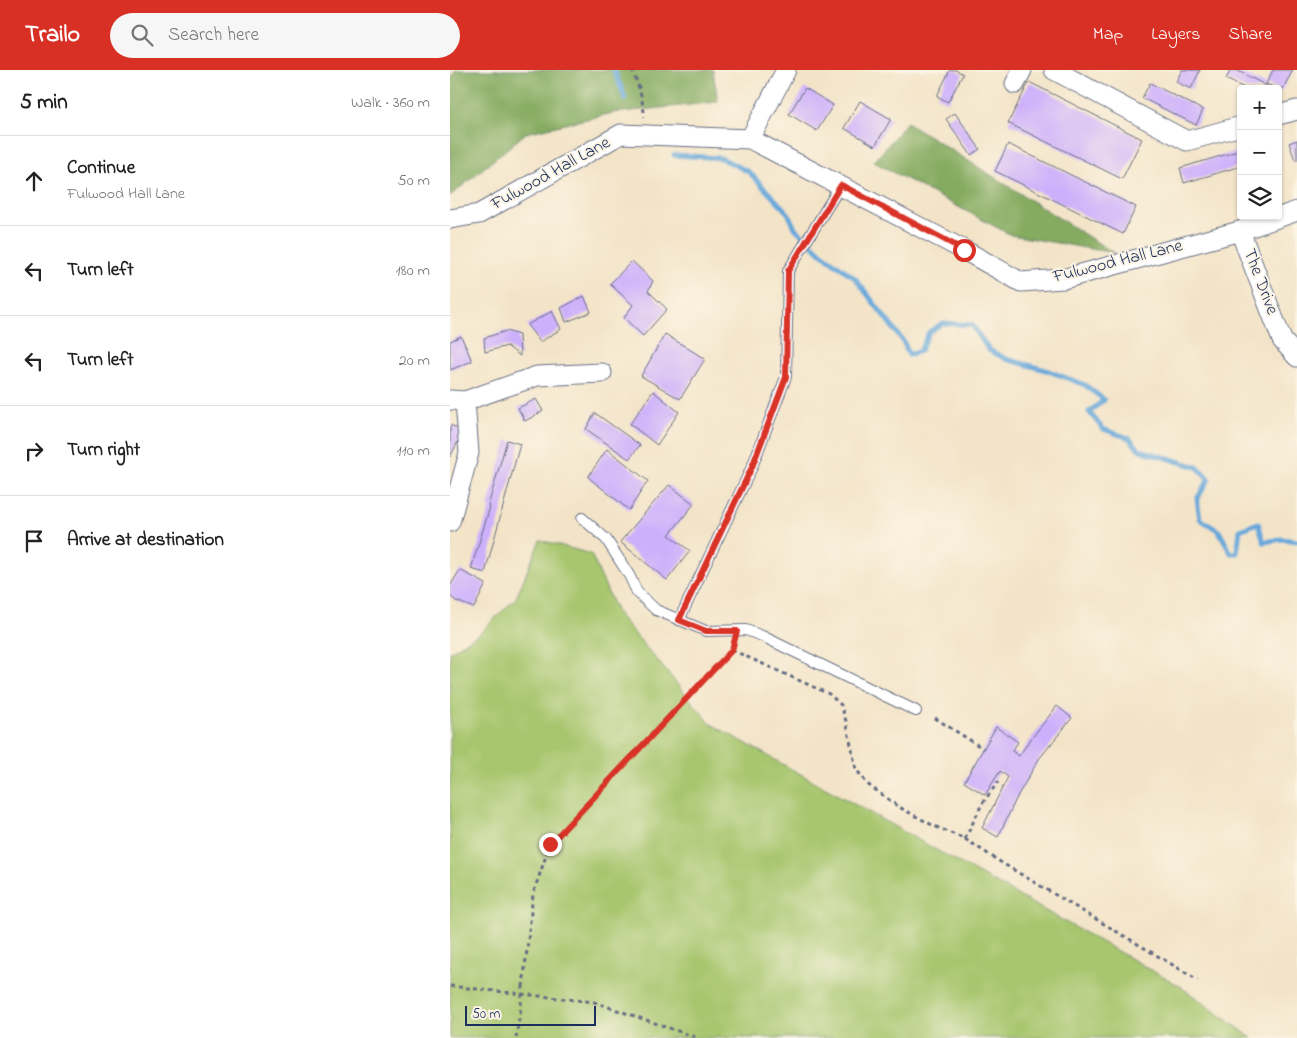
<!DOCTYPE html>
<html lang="en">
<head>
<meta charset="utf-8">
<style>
	:root { --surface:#fff; --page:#f6f6f6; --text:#222; --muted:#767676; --line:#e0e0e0; --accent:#d93025 }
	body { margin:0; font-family:"Indie Flower",sans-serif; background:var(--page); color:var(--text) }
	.controls { position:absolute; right:15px; top:15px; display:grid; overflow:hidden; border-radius:5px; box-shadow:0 1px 4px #0004 }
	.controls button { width:45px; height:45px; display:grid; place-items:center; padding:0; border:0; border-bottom:1px solid var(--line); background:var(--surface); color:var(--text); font:25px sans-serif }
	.scale { position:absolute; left:15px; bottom:12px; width:131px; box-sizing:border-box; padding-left:5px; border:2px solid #1b2f5e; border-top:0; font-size:14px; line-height:18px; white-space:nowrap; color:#1b2f5e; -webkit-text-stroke:4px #fcf5e5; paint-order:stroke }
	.stop { position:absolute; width:15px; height:15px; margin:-11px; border:4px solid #d93025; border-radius:50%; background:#fff }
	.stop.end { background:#d93025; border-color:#fff; box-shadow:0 1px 5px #0008 }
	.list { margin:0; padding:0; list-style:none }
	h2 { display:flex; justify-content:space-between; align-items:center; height:65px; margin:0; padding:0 20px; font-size:21px }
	h2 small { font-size:16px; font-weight:400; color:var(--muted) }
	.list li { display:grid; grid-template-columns:32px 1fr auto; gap:15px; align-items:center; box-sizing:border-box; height:90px; padding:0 20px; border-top:1px solid var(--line) }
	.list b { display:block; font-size:19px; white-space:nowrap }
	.list p { margin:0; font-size:16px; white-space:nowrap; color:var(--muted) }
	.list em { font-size:16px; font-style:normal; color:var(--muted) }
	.icon { flex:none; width:28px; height:28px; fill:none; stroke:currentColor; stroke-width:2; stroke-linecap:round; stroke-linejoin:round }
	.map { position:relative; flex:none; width:847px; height:968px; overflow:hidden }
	header { display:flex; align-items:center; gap:30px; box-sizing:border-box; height:70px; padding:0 25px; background:var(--accent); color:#fff }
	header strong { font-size:24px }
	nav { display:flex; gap:28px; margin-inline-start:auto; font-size:18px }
	.search { width:350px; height:45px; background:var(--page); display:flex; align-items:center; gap:12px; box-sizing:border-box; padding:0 18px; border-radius:28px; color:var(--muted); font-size:19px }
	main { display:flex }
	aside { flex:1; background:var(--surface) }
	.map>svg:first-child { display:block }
</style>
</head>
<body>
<header>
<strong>Trailo</strong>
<div class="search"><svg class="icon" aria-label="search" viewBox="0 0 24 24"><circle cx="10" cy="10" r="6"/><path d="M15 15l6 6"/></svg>Search here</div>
<nav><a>Map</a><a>Layers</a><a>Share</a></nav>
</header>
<main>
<aside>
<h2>5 min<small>Walk · 360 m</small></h2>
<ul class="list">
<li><svg class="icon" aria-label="ahead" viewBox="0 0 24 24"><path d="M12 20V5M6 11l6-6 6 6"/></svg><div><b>Continue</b><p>Fulwood Hall Lane</p></div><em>50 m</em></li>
<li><svg class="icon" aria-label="left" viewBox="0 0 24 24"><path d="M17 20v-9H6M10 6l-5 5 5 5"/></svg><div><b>Turn left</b></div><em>180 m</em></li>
<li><svg class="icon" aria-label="left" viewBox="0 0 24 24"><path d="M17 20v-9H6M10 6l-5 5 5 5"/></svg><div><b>Turn left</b></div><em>20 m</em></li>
<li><svg class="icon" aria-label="right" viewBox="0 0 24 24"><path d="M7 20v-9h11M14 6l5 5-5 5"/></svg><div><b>Turn right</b></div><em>110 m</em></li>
<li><svg class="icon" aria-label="arrive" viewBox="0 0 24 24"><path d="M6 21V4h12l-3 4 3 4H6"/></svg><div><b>Arrive at destination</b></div></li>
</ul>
</aside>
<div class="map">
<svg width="847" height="968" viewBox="0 0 847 968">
	<rect width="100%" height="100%" fill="#fcf5e5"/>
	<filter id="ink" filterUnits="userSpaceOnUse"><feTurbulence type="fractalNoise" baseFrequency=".02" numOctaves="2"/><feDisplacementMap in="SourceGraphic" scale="10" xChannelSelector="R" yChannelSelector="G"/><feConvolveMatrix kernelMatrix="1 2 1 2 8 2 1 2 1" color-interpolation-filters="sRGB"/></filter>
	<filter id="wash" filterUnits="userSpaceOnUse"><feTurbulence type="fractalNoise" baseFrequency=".0096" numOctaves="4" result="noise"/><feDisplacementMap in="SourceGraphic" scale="20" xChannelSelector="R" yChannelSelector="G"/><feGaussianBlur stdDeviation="1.12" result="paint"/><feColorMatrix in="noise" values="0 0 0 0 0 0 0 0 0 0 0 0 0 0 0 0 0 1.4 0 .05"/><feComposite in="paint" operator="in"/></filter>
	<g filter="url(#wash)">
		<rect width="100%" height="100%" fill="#f3e4c8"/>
		<path fill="#a7c66e" stroke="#617a66" d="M90,470L141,484L167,543L261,654L728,915L802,968H0V582L30,563L66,528Z"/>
		<g fill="#85ab61" stroke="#506d60">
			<path d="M6,0H263L268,32L163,43L76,63L0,126V10Z"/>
			<path d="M457,52L664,183L561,165L424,92Z"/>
		</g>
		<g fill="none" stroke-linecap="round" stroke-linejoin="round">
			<g stroke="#67a8da" stroke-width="5">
				<path d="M164,0L175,28"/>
				<path d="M224,85L271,88L299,102L338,143L345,158L371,183L405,208L453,271L459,285L470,281L479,262L493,253L522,255L539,280L556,289L596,300L635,315L654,330L639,342L653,359L679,368L690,380L747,397L759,409L747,429L750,449L769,461L781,483H787L790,460L808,453L814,472L832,469L847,471"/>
			</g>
		</g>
		<g id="blocks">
			<g fill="#cdb0fb">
				<path d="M500,0H506L513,4L498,32L487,26Z"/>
				<path d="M732,0H750L741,19L726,12Z"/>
				<path d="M781,0H786L817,16L816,19H796L776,9Z"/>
				<path d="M823,0H843L831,22L828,19L816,14Z"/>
				<path d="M579,12L692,69L672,109L558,53Z"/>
				<path d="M700,13L753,40L746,55L692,28Z"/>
				<path d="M355,18L383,35L367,61L339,44Z"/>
				<path d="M410,31L441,49L425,76L394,58Z"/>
				<path d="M505,43L530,79L521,85L496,49Z"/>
				<path d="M847,70V90H845L839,73Z"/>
				<path d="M558,74L686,137L673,164L545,101Z"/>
				<path d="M791,80V96L734,113L730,98Z"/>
				<path d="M182,191L203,211L198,221L217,239L193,266L174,248L183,235L160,214Z"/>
				<path d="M134,226L141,242L116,252L111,238Z"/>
				<path d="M102,241L111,259L90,272L77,255Z"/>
				<path d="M56,261L69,265L70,286L57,276L35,282L34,268Z"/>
				<path d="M215,264L255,289L230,329L191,306Z"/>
				<path d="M11,266L22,291L0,300V271Z"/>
				<path d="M203,321L229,342L207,375L180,354Z"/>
				<path d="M86,329L93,341L75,351L68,338Z"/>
				<path d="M145,343L190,375L179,389L136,359Z"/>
				<path d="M1,355L13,362L0,387V358Z"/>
				<path d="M57,370L70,374L35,503L21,499L40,437L38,436Z"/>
				<path d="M157,379L198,411L179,440L138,407Z"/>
				<path d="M219,415L244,434L219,465L240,481L217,510L170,472Z"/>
				<path d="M10,500L36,514L24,538L6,531L0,526V516Z"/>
				<path d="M607,636L622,648L589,689L568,725L548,767L532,758L558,707L550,701L535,725L514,712L546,657L568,672L562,681L569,686L577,674Z"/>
			</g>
		</g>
	</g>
	<g filter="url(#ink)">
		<use href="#blocks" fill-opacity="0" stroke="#676e83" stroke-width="1"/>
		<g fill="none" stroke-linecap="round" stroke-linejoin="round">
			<defs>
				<g id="lane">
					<path d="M132,448L156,469L179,505L187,522L206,540L256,561L296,560L312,566L466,641"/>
					<path d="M229,550L302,397L336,307L338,201L391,115"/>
				</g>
				<g id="street">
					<path d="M604,0L737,71L791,56"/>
					<path d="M565,14L572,0"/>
					<path d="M828,45L847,40"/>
					<path d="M300,69L336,0"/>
					<path d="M0,149L29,144L171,64L300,69L514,180L571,212L613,209L790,161L847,141"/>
					<path d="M790,161L832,270L847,287"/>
					<path d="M0,330L15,331L87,306L152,303"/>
					<path d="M0,452L19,383L15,331"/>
				</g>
			</defs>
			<use href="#lane" stroke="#676e83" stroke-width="12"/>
			<use href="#street" stroke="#676e83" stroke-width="21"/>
			<g stroke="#676e83" stroke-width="3" stroke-dasharray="4 4" stroke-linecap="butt">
				<path d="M182,0L190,20L195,47"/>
				<path d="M282,580L379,624L391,635L396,651L406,699L417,714L449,737L484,756L515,769L552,793L748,910"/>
				<path d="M485,648L534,679"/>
				<path d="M515,769L532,734L548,712"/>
				<path d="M0,916L144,932L248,968"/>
				<path d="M73,917L83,824L100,774L282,580L284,573"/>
				<path d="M66,968L70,943"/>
			</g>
			<use href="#lane" stroke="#fff" stroke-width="10"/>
			<use href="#street" stroke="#fff" stroke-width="19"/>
			<path stroke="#676e83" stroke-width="3" stroke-dasharray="4 4" stroke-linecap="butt" d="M70,943L73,917"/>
		</g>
	</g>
	<g fill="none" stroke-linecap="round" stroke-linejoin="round" filter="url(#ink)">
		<path stroke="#d93025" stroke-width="6" d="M100,774L282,580L287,561H256L229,550L302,397L336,307L338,201L391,115L514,180"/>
	</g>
	<g text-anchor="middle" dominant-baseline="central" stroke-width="4" stroke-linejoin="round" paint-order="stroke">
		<g font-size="18" fill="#1b2f5e" stroke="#fcf5e5">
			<text transform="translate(101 104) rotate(-29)">Fulwood Hall Lane</text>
			<text transform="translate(668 192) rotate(-14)">Fulwood Hall Lane</text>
			<text transform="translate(810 212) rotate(69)">The Drive</text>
		</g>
	</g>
</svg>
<div class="controls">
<button>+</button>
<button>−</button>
<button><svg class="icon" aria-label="layers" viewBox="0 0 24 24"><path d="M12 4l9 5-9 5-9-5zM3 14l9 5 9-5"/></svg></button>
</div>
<div class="scale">50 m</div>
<div class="stop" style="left:514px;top:180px"></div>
<div class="stop end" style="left:100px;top:774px"></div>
</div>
</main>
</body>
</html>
